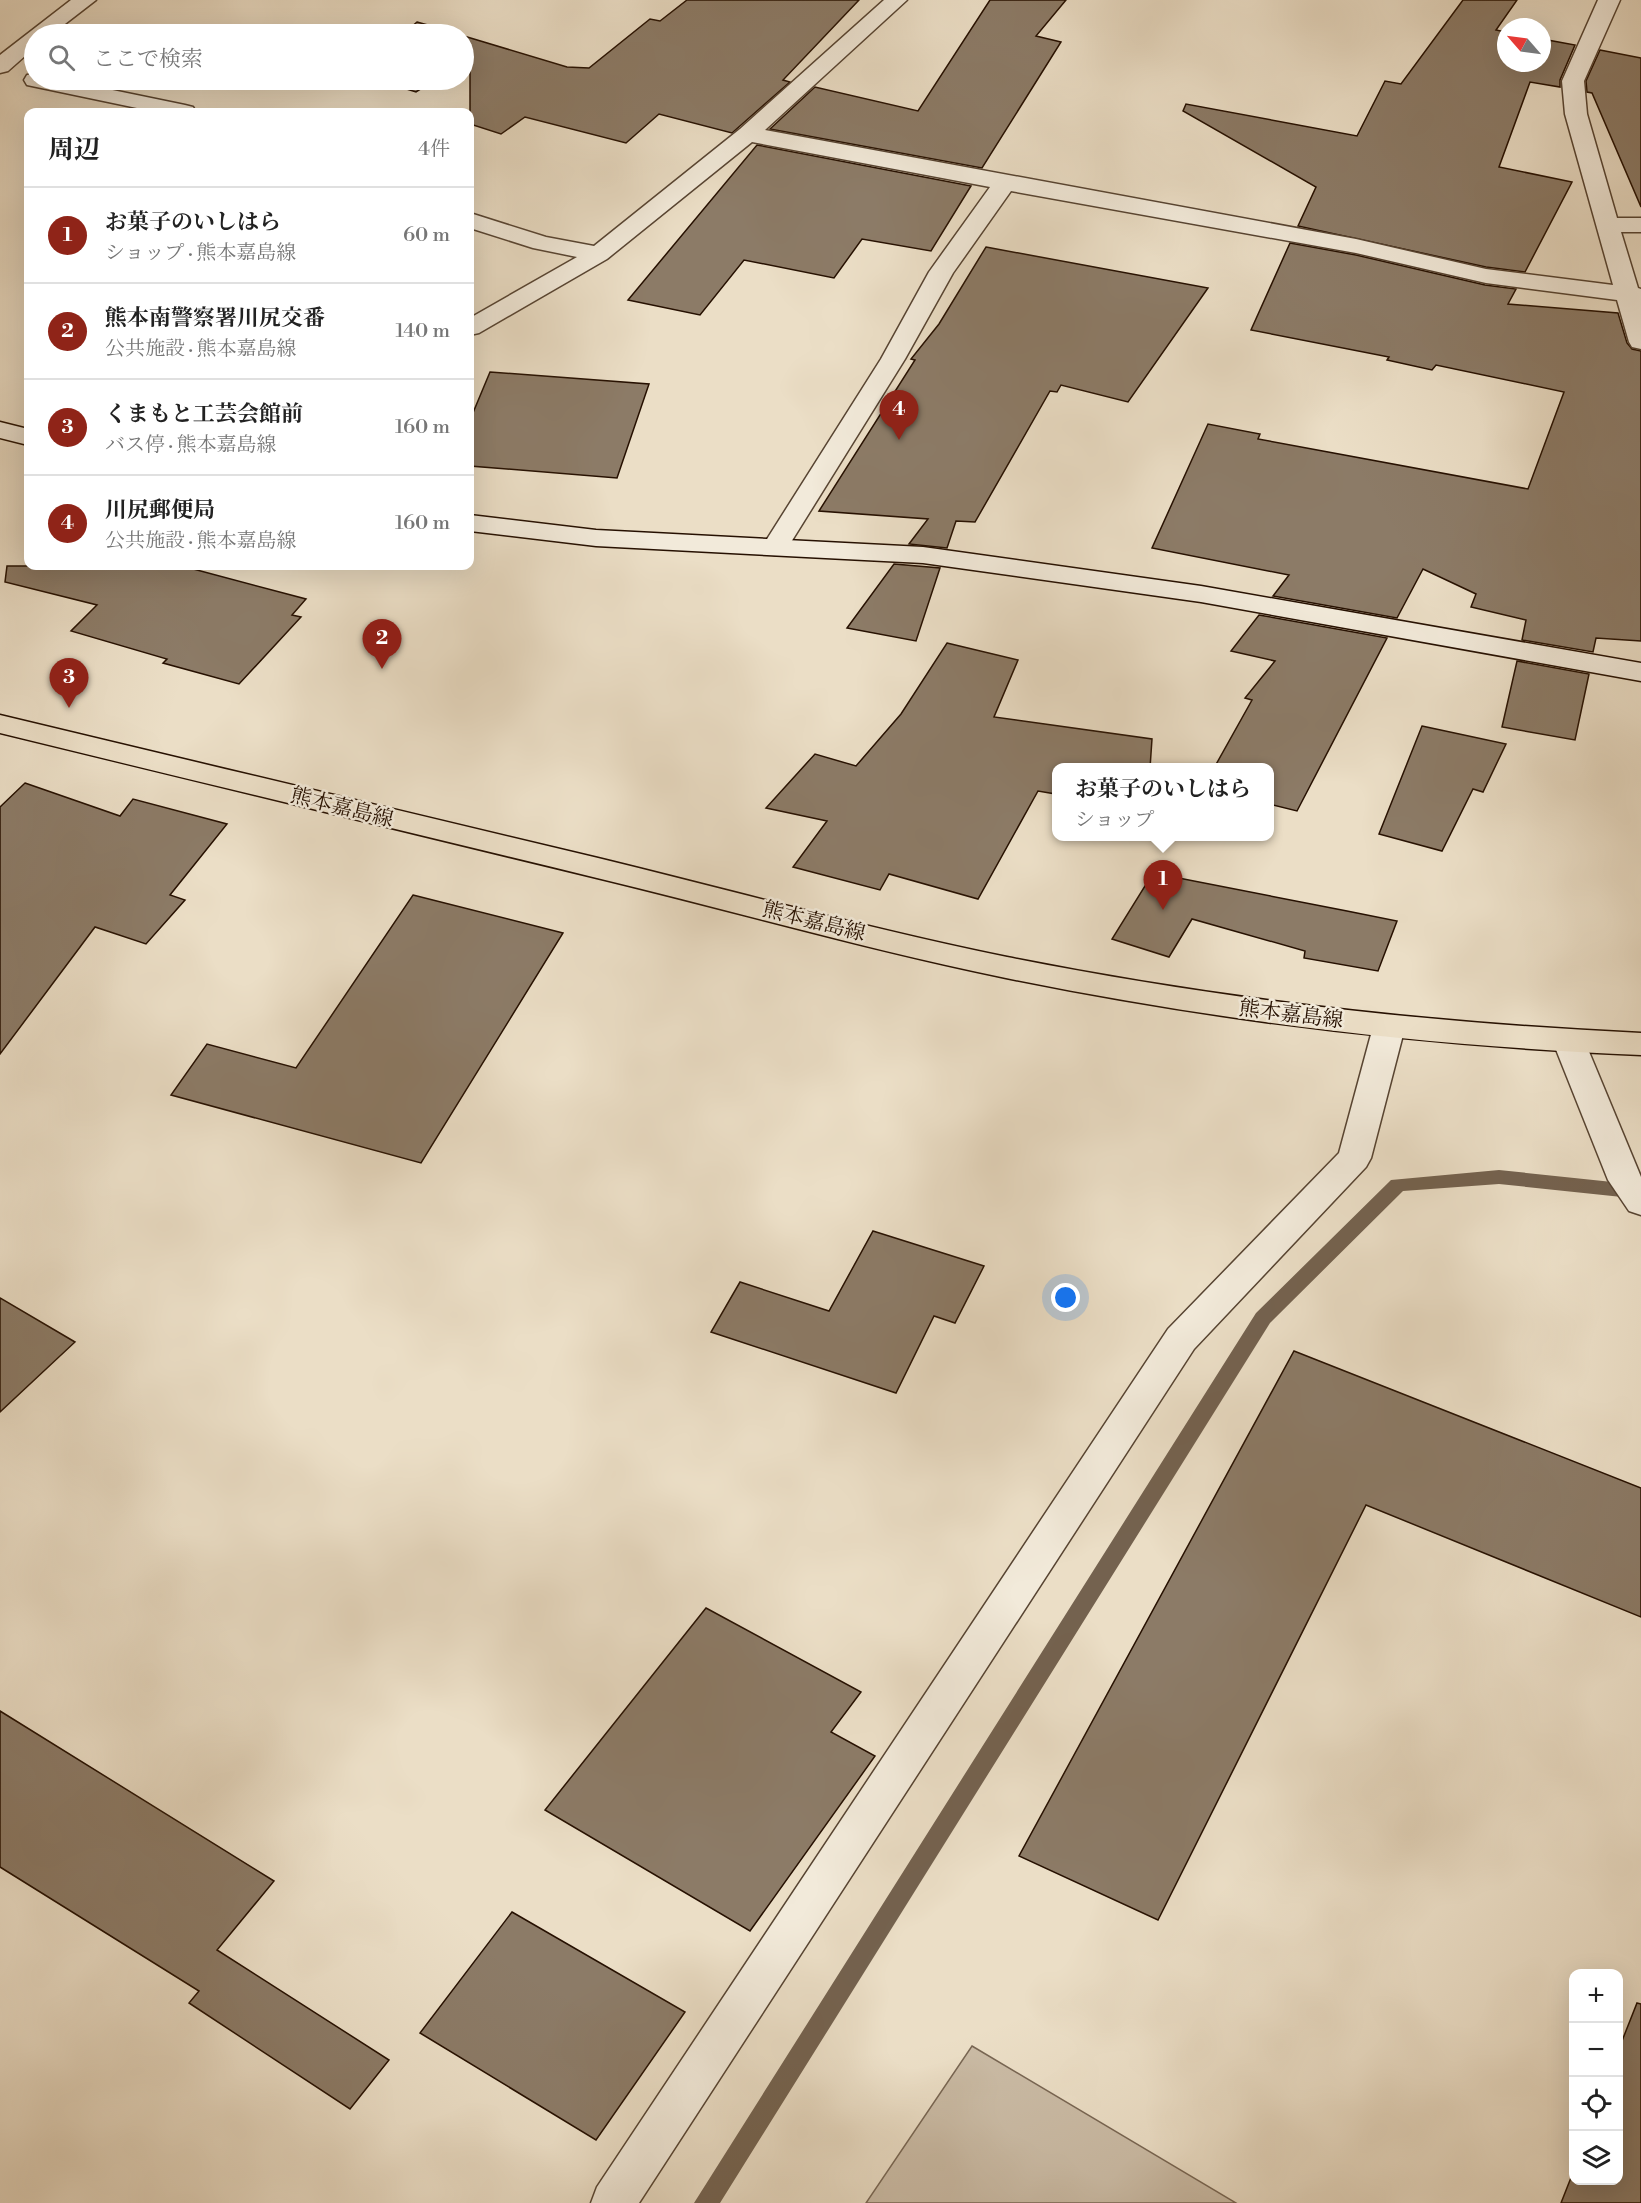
<!DOCTYPE html>
<html lang="ja">
<head>
<meta charset="utf-8">
<style>
	:root { --surface:#fff; --page:#f2f2f2; --text:#222; --muted:#767676; --line:#e0e0e0; --accent:#8f2418 }
	body { margin:0; font-family:"Libre Bodoni","Noto Serif JP",serif; background:var(--page); color:var(--text) }
	.controls { position:absolute; right:18px; bottom:18px; display:grid; overflow:hidden; border-radius:12px; box-shadow:0 6px 24px #0002 }
	.controls button { width:54px; height:54px; display:grid; place-items:center; padding:0; border:0; border-bottom:2px solid var(--line); background:var(--surface); color:var(--text); font:30px sans-serif }
	.compass { position:absolute; left:1497px; top:18px; width:54px; height:54px; border-radius:50%; background:var(--surface); box-shadow:0 6px 24px #0002; rotate:298deg }
	.you { position:absolute; left:1066px; top:1298px; width:21px; height:21px; margin:-15px; border:4px solid #fff; border-radius:50%; background:#1a73e8; box-shadow:0 0 0 9px #1a73e833 }
	.badge { display:grid; place-items:center; width:39px; height:39px; border-radius:50%; background:var(--accent); color:#fff; font-size:20px; font-weight:700 }
	.pin { position:absolute; translate:-50% -50px; filter:drop-shadow(0 2px 3px #0008) }
	.pin::after { content:''; position:absolute; top:32px; width:21px; height:18px; background:inherit; clip-path:polygon(0 0,100% 0,50% 100%) }
	.popup { position:absolute; left:1052px; top:763px; width:222px; height:78px; box-sizing:border-box; display:grid; place-content:center; border-radius:12px; background:var(--surface); filter:drop-shadow(0 2px 4px #0005); font-size:20px; white-space:nowrap; color:var(--muted) }
	.popup b { font-size:22px; color:var(--text) }
	.popup::after { content:''; position:absolute; left:50%; top:100%; margin-left:-12px; border:12px solid transparent; border-top-color:var(--surface) }
	.list { margin:0; padding:0; list-style:none }
	h2 { display:flex; justify-content:space-between; align-items:center; height:78px; margin:0; padding:0 24px; font-size:26px }
	h2 small { font-size:20px; font-weight:400; color:var(--muted) }
	.list li { display:grid; grid-template-columns:39px 1fr auto; gap:18px; align-items:center; box-sizing:border-box; height:96px; padding:0 24px; border-top:2px solid var(--line) }
	.list b { display:block; font-size:22px; white-space:nowrap }
	.list p { margin:0; font-size:20px; white-space:nowrap; color:var(--muted) }
	.list em { font-size:20px; font-style:normal; color:var(--muted) }
	.icon { flex:none; width:33px; height:33px; fill:none; stroke:currentColor; stroke-width:2; stroke-linecap:round; stroke-linejoin:round }
	.map { position:relative; flex:none; width:1641px; height:2203px; overflow:hidden }
	.search { position:absolute; background:var(--surface); box-shadow:0 6px 24px #0002; left:24px; top:24px; width:450px; height:66px; display:flex; align-items:center; gap:15px; box-sizing:border-box; padding:0 21px; border-radius:33px; color:var(--muted); font-size:22px }
	.panel { position:absolute; background:var(--surface); box-shadow:0 6px 24px #0002; left:24px; top:108px; width:450px; height:462px; border-radius:12px }
	.map>svg:first-child { display:block }
</style>
</head>
<body>
<div class="map">
<svg width="1641" height="2203" viewBox="0 0 1641 2203">
	<rect width="100%" height="100%" fill="#ebdec6"/>
	<filter id="stains"><feTurbulence type="fractalNoise" baseFrequency=".00333" numOctaves="4"/><feColorMatrix values="0 0 0 0 .2 0 0 0 0 .09 0 0 0 0 .02 0 0 0 .5 -.17"/></filter>
	<radialGradient id="worn" r=".72"><stop offset=".6" stop-color="#630" stop-opacity="0"/><stop offset="1" stop-color="#630" stop-opacity=".3"/></radialGradient>
	<path fill="#cabba5" stroke="#786653" stroke-width="1.5" d="M972,2046L1236,2203H866Z"/>
	<g fill="none" stroke-linecap="round" stroke-linejoin="round">
		<path fill="#74624f" fill-rule="evenodd" d="M1499,1170L1641,1185V1199L1499,1184L1403,1191L1270,1323L720,2203H694L1256,1313L1391,1180Z"/>
	</g>
	<g fill="#8c7b67" stroke="#261001" stroke-width="1.5">
		<path d="M687,0H859L783,80L790,82L732,133L659,114L626,143L525,117L501,134L470,124V57L464,61V36L567,67L589,68L650,19L660,21Z"/>
		<path d="M990,0H1066L1036,36L1061,42L982,168L770,129L815,87L918,111Z"/>
		<path d="M1463,0H1517L1496,30L1506,32V63H1542V39L1575,45L1560,80V87L1530,82L1499,167L1572,182L1525,272L1486,267L1298,226L1316,187L1183,111L1186,104L1357,136L1385,81L1401,84Z"/>
		<path d="M417,22L460,34H403Z"/>
		<path d="M1600,50L1641,58V207L1592,93L1587,92L1586,81Z"/>
		<path d="M377,80H435L416,92Z"/>
		<path d="M757,145L971,186L931,251L862,239L834,278L744,260L700,315L628,300Z"/>
		<path d="M1290,243L1356,255L1485,285L1516,289L1508,304L1618,313L1627,343L1632,349L1641,351V641L1596,638L1593,652L1522,640L1526,620L1471,607L1476,594L1423,569L1397,618L1273,596L1289,575L1152,548L1208,424L1260,434L1258,439L1528,489L1564,392L1436,365L1432,370L1387,360L1389,357L1251,330Z"/>
		<path d="M986,247L1208,288L1128,402L1061,385L1057,392L1050,391L975,522L956,521L947,548L909,544L928,519L819,511L915,360L911,359L939,324Z"/>
		<path d="M490,372L649,384L617,478L470,466V420Z"/>
		<path d="M894,564L940,568L916,641L847,628Z"/>
		<path d="M7,566H182L306,599L292,615L301,617L239,684L163,663L167,659L71,631L97,605L5,582Z"/>
		<path d="M1259,615L1387,638L1297,811L1269,804V768H1214L1252,700L1245,698L1275,661L1231,651Z"/>
		<path d="M947,643L1018,660L994,717L1152,739L1150,768H1056V794L1038,791L978,899L889,874L880,890L793,867L827,821L766,808L815,754L856,766L901,714Z"/>
		<path d="M1517,661L1589,674L1575,740L1502,727Z"/>
		<path d="M1422,726L1506,744L1483,792L1473,789L1442,851L1379,834Z"/>
		<path d="M25,783L120,816L133,799L227,824L170,895L185,900L146,944L95,927L0,1054V807Z"/>
		<path d="M1153,873L1347,911L1397,921L1378,971L1304,958L1305,951L1192,919L1169,957L1112,939Z"/>
		<path d="M413,895L563,933L421,1163L171,1095L207,1044L296,1068Z"/>
		<path d="M873,1231L984,1266L955,1323L934,1316L896,1393L711,1332L740,1282L829,1311Z"/>
		<path d="M0,1298L75,1342L0,1412Z"/>
		<path d="M1294,1351L1641,1488V1617L1366,1505L1158,1920L1019,1856Z"/>
		<path d="M706,1608L861,1692L831,1732L875,1756L750,1931L545,1810Z"/>
		<path d="M0,1711L274,1881L217,1950L389,2060L350,2109L189,2003L199,1991L0,1867Z"/>
		<path d="M512,1912L685,2012L596,2140L420,2033Z"/>
		<path d="M1637,2003L1641,2004V2203H1561L1574,2170V2181H1618V2051Z"/>
	</g>
	<g fill="none" stroke-linecap="round" stroke-linejoin="round">
		<defs>
			<g id="street">
				<path d="M71,0H96L52,34H34V48L8,71L0,73V55Z"/>
				<path d="M884,0H907L765,130L1356,239L1486,269L1613,285L1565,114L1562,81L1598,0H1620L1584,81L1587,114L1617,218H1641V232H1621L1638,288L1641,289V349L1632,347L1629,342L1617,300L1486,283L1356,253L1011,191L953,273L905,359L788,547L785,553L775,555L765,553L762,547L881,359L929,272L990,187L752,142L607,259L479,333L470,335V318L577,257L533,248L470,228V213L546,237L594,246L740,129Z"/>
				<path d="M34,74V80H64L185,105L193,107L196,112H156L27,85L24,80L27,75Z"/>
				<path d="M1389,1016L1400,1019L1405,1027L1371,1158L1366,1167L1194,1349L639,2203H591L597,2187L1168,1329L1339,1153L1373,1027L1378,1019Z"/>
				<path d="M1569,1031L1580,1034L1585,1042L1641,1177V1215L1629,1211L1608,1180L1553,1042L1558,1034Z"/>
			</g>
			<g id="secondary">
				<path d="M0,422L28,429V445L0,438Z"/>
				<path d="M470,515L596,530L923,547L1201,586L1641,663V681L1201,602L923,563L596,546L470,531Z"/>
			</g>
			<path id="primary" d="M0,715C199,763 398,810 598,858C734,891 869,929 1007,957C1216,999 1427,1023 1641,1033V1055C1427,1046 1216,1021 1006,978C869,950 734,911 597,878C398,829 199,782 0,733Z"/>
		</defs>
		<use href="#street" stroke="#574432" stroke-width="3"/>
		<use href="#secondary" stroke="#261001" stroke-width="3"/>
		<use href="#primary" stroke="#261001" stroke-width="3"/>
		<use href="#street" fill="#f2eada" fill-rule="evenodd"/>
		<use href="#secondary" fill="#f2eada" fill-rule="evenodd"/>
		<use href="#primary" fill="#ebdec6" fill-rule="evenodd"/>
	</g>
	<g text-anchor="middle" dominant-baseline="central" stroke-width="5" stroke-linejoin="round" paint-order="stroke">
		<g font-size="21" fill="#261001" stroke="#f2eada">
			<text transform="translate(342 808) rotate(14)">熊本嘉島線</text>
			<text transform="translate(814 922) rotate(14)">熊本嘉島線</text>
			<text transform="translate(1291 1015) rotate(7)">熊本嘉島線</text>
		</g>
	</g>
	<rect width="100%" height="100%" filter="url(#stains)"/>
	<rect width="100%" height="100%" fill="url(#worn)"/>
</svg>
<div class="controls">
<button>+</button>
<button>−</button>
<button><svg class="icon" aria-label="locate" viewBox="0 0 24 24"><circle cx="12" cy="12" r="6"/><path d="M12 2v4M12 18v4M2 12h4M18 12h4"/></svg></button>
<button><svg class="icon" aria-label="layers" viewBox="0 0 24 24"><path d="M12 4l9 5-9 5-9-5zM3 14l9 5 9-5"/></svg></button>
</div>
<svg class="compass" viewBox="-18 -18 36 36"><path d="M0-13l5 13h-10z" fill="#e53935"/><path d="M0 13l5-13h-10z" fill="#767676"/></svg>
<div class="you"></div>
<div class="pin badge" style="left:1163px;top:910px">1</div>
<div class="popup"><b>お菓子のいしはら</b>ショップ</div>
<div class="pin badge" style="left:382px;top:669px">2</div>
<div class="pin badge" style="left:69px;top:708px">3</div>
<div class="pin badge" style="left:899px;top:440px">4</div>
<div class="search"><svg class="icon" aria-label="search" viewBox="0 0 24 24"><circle cx="10" cy="10" r="6"/><path d="M15 15l6 6"/></svg>ここで検索</div>
<section class="panel">
<h2>周辺<small>4件</small></h2>
<ul class="list">
<li><span class="badge">1</span><div><b>お菓子のいしはら</b><p>ショップ · 熊本嘉島線</p></div><em>60 m</em></li>
<li><span class="badge">2</span><div><b>熊本南警察署川尻交番</b><p>公共施設 · 熊本嘉島線</p></div><em>140 m</em></li>
<li><span class="badge">3</span><div><b>くまもと工芸会館前</b><p>バス停 · 熊本嘉島線</p></div><em>160 m</em></li>
<li><span class="badge">4</span><div><b>川尻郵便局</b><p>公共施設 · 熊本嘉島線</p></div><em>160 m</em></li>
</ul>
</section>
</div>
</body>
</html>
